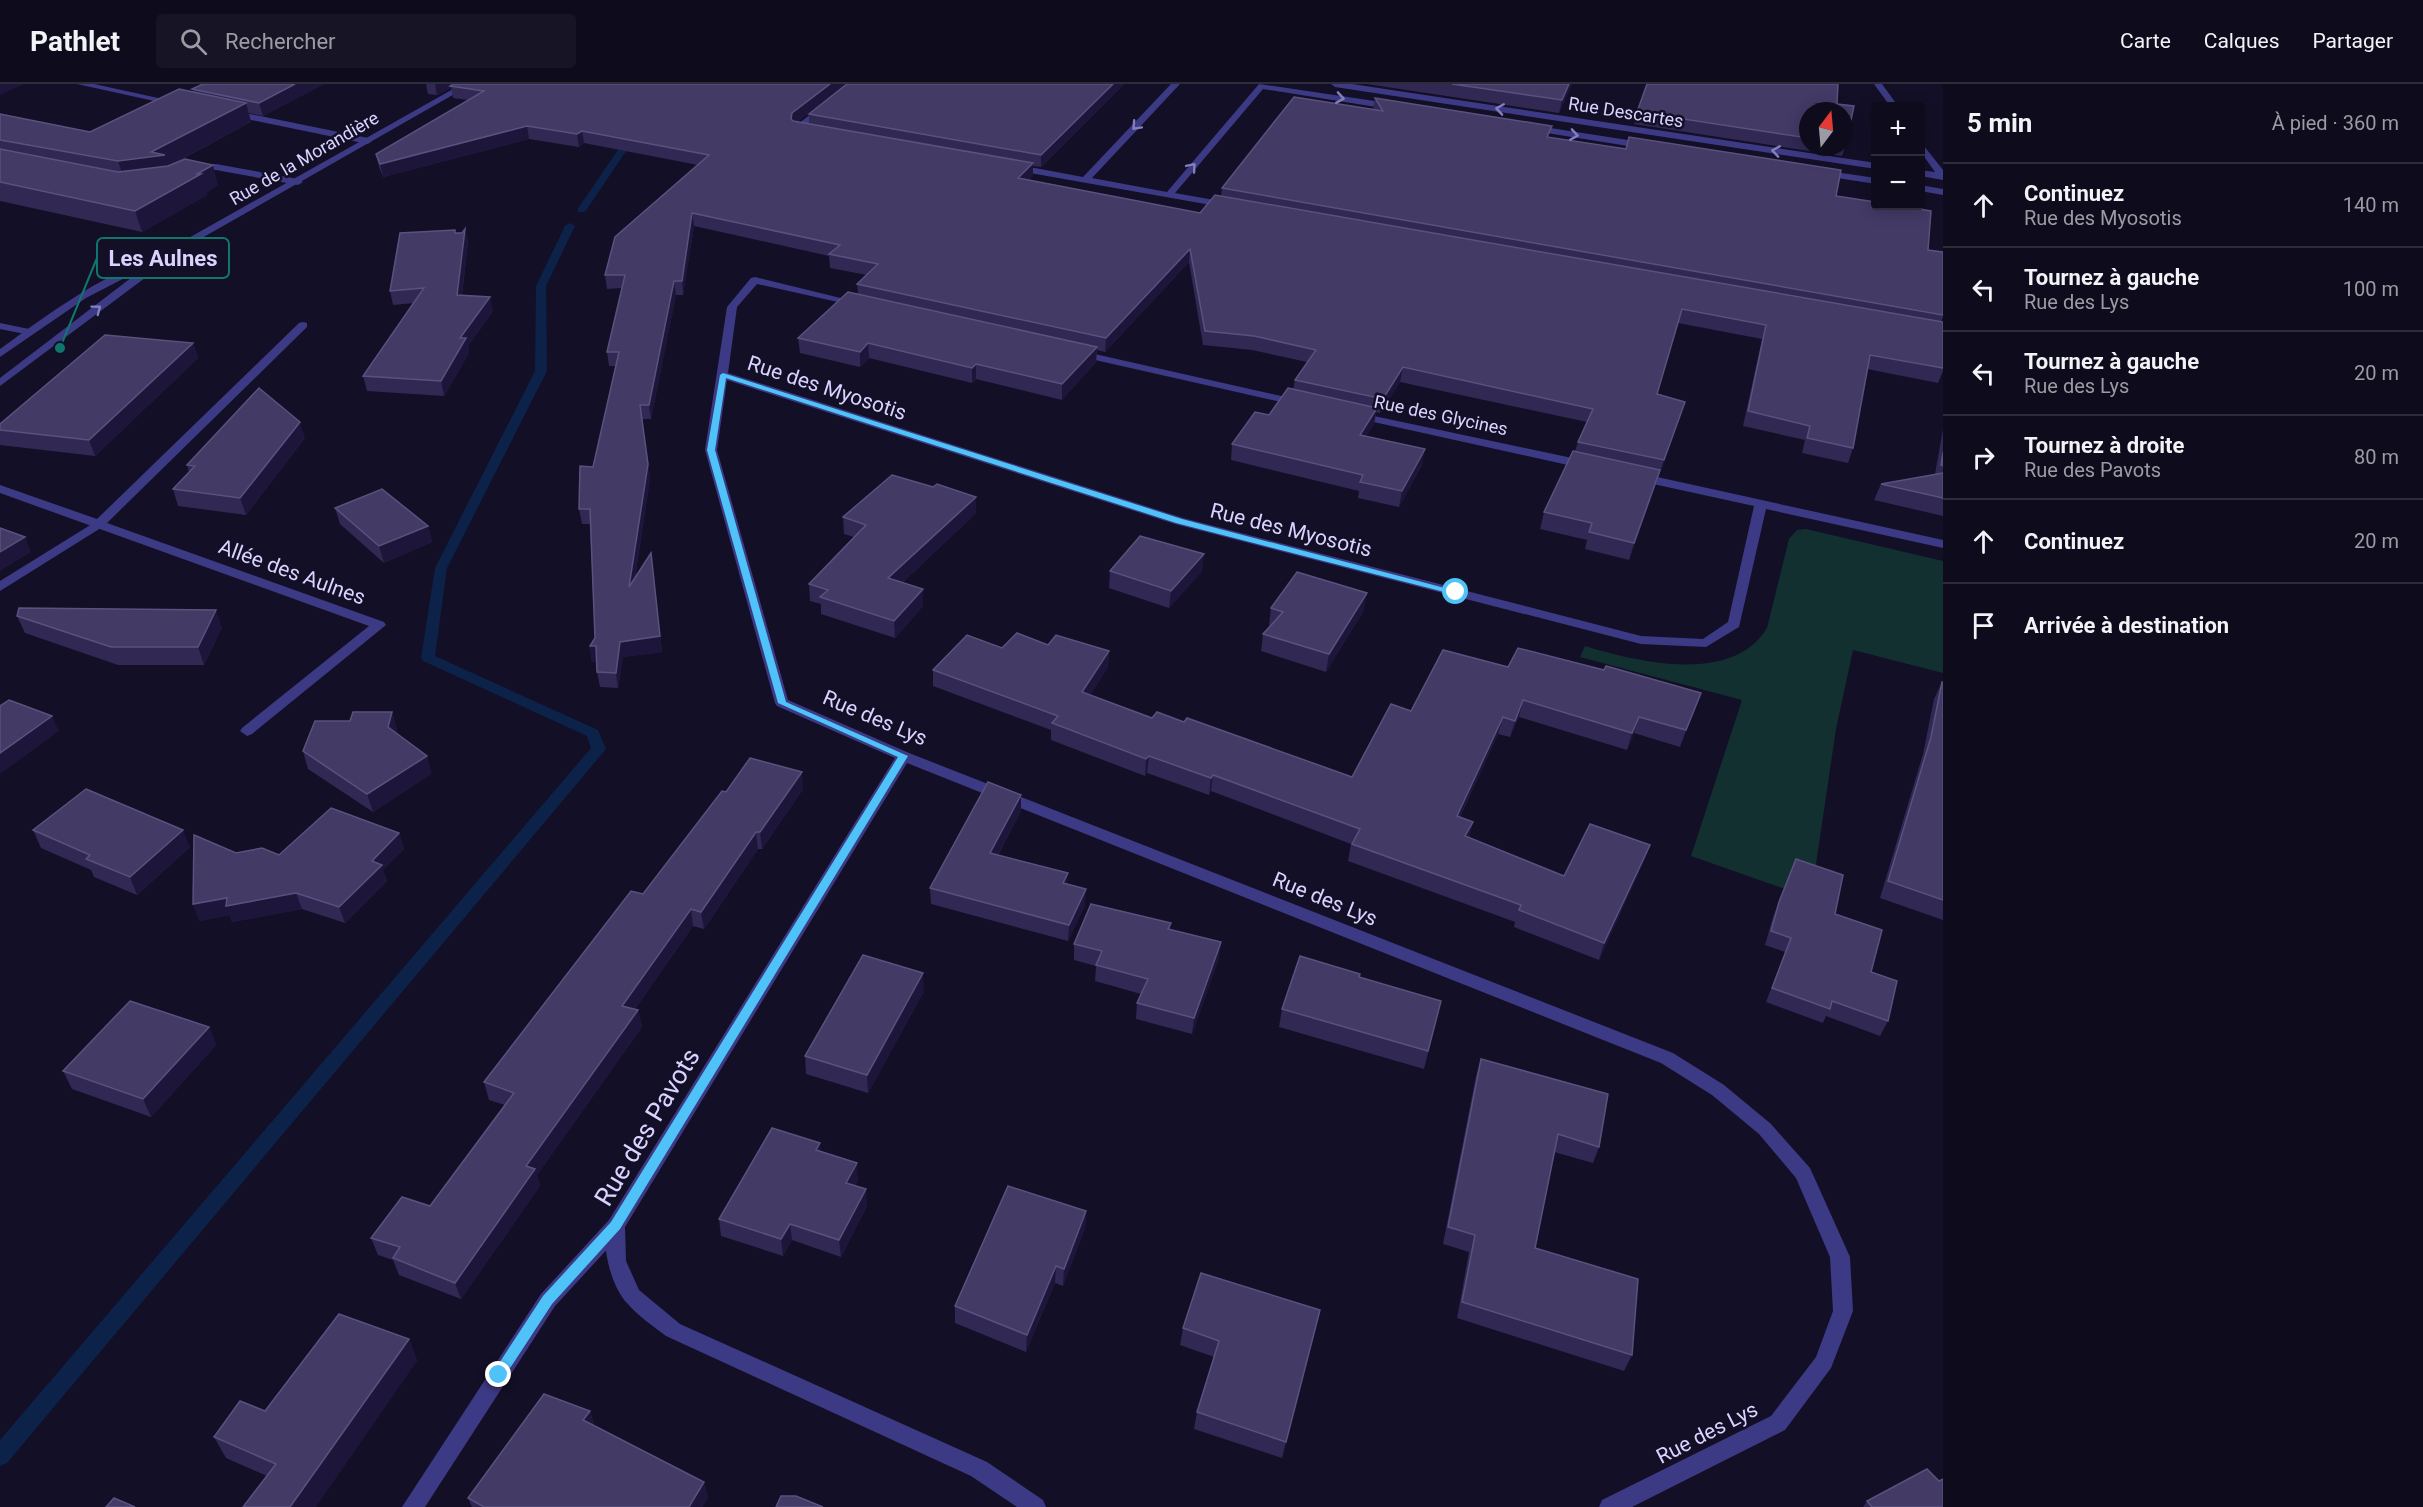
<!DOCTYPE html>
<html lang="fr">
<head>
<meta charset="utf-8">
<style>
	:root { --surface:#0e0b1c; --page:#171425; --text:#f1f3f6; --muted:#9b9ba3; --line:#2e2b3b }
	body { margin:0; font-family:Roboto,sans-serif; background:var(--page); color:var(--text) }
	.controls { position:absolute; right:18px; top:18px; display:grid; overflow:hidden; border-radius:6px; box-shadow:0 3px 15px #0003 }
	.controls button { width:54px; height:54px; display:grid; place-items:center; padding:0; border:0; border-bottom:2px solid var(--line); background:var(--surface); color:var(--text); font:30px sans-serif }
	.compass { position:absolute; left:1799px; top:18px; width:54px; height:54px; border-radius:50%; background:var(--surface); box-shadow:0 3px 15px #0003; rotate:16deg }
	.stop { position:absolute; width:18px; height:18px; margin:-14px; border:4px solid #4fc3f7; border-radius:50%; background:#fff }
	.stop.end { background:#4fc3f7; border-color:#fff; box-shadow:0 2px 6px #0008 }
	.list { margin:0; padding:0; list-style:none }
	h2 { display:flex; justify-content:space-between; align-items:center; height:78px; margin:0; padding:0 24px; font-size:26px }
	h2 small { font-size:20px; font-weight:400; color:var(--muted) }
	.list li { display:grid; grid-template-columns:39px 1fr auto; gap:18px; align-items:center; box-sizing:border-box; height:84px; padding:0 24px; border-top:2px solid var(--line) }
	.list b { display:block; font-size:22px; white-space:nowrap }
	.list p { margin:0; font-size:20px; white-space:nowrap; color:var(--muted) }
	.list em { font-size:20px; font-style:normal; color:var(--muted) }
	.icon { flex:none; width:33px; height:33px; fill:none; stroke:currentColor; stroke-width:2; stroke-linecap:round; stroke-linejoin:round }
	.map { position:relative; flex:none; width:1943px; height:1423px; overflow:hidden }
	header { display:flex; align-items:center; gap:36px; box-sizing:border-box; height:84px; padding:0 30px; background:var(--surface); border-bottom:2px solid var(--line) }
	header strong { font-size:28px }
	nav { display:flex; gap:33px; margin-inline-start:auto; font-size:21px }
	.search { width:420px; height:54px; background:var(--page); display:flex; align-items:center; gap:15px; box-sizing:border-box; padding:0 21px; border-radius:6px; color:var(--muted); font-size:22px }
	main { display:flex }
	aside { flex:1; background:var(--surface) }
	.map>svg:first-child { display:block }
</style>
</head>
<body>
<header>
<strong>Pathlet</strong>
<div class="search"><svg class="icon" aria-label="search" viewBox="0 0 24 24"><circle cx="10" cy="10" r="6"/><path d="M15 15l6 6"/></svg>Rechercher</div>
<nav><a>Carte</a><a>Calques</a><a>Partager</a></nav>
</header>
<main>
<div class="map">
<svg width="1943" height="1423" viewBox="0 0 1943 1423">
	<rect width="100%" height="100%" fill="#130f26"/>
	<path fill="#12302f" d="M1806,445L1943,477V589L1853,566L1836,645L1811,814L1691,772L1742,616L1580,573L1585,562C1637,578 1733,601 1767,544L1789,455L1797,446Z"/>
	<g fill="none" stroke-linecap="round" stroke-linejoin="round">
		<g fill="#0c2248" fill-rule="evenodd">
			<path d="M634,49L641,51L624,70L585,128H579L577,126L618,66Z"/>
			<path d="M570,139L575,142L546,202L547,287L447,484L435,572L598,646L606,665L7,1379L0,1382V1356L591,664L587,652L423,577L421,574L435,484L535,287L536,202L565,142Z"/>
		</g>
		<g fill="#3d3a85" fill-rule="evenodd">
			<path d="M77,0H94L181,19L177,22Z"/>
			<path d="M230,26L368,54L372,57L368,60L227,31L226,29Z"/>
			<path d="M100,435L104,436L106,439L104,442L0,507V497Z"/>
			<path d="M616,1134L623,1136L625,1142L623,1148L555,1222L425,1423H402L541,1210L609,1136Z"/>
		</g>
		<g fill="#3d3a85" fill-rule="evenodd">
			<path d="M850,0H859L804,44L809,45V49L794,47V43Z"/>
			<path d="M1171,0H1180L1092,94L1167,108L1259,0L1395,20L1399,23L1395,26L1263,5L1175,109L1231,119L1233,121L1228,124L1013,86L1008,83L1013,80L1083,93Z"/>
			<path d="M1331,0H1352L1876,79V85L1335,3Z"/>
			<path d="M1874,0H1882L1898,22H1890Z"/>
			<path d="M1531,41L1647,59L1651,62L1647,65L1528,46V42Z"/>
			<path d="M1920,57L1943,86V96L1920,92V86L1935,88L1920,67Z"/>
			<path d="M216,80L298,95L303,98L298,101L216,86H207L195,91L190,88L203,81Z"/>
			<path d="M1821,86L1876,94V100L1818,91L1816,89Z"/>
			<path d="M1920,101L1943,105V111L1920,107Z"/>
			<path d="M755,193L865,220L860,223L757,200L737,223L728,289L1183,434L1641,552L1703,555L1728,538L1754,422L1635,396V390L1639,389L1943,456V464L1766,425L1739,543L1706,563L1641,560L1175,440L727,296L717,366L788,616L909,669L1673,969L1724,1001L1771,1040L1810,1084L1850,1173L1853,1227L1831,1284L1785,1346L1632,1423H1599L1602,1416L1771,1332L1816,1273L1833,1227L1830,1173L1796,1094L1759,1050L1712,1011L1661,979L907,679L625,1143L626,1177L639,1206L680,1240L987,1378L1043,1416L1046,1423H1017L971,1392L666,1252C653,1242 638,1232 627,1219C611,1203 599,1157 609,1136L895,674L777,622L775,619L705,366L727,223L751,194Z"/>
			<path d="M303,238L307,239V243L107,439L384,538L386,541L252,650L247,652L240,647L242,644L369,542L0,409V401L97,435L299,239Z"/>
			<path d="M0,239L34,246L35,248L30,251L0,245Z"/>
			<path d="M1077,266L1299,316L1305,319L1299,322L1073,271V267Z"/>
			<path d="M1355,328L1586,377L1592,381L1586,385L1351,333L1349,331Z"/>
		</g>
		<path fill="#3d3a85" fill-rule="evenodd" d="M462,0H472L158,179L149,191L0,302V294L144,184L86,214L0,273V265C49,230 96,194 153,174Z"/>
	</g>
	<g fill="#312854" fill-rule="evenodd">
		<path d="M203,0H324L263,32L249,29L251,38L173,80L218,101L206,109L207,111L142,148L0,117V30L90,48L193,8L192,5Z"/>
		<path d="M426,0H846L797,38L809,40V30L847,0H1124L1041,83L1033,82V92L1028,96L1200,129L1221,112L1222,104L1374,26L1373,24L1375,14L1549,53L1836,112L1928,166L1943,168V233L1941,238H1943V287L1938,299L1867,285L1853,364L1848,379L1802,369L1805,356L1743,342L1762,255L1678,239L1657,310L1680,332L1629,476L1585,465L1587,456L1540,445L1544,428L1575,367L1578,358L1587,338L1400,298L1380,329L1376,328L1374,340L1366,352L1422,381L1399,423L1358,414L1359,407L1231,376L1232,360L1269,331L1293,306L1295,296L1307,278L1252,266L1203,261L1189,178L1105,268L1097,266L1096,278L1062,316L976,295L972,299L869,274L860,283L800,269L798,254L858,210L857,200L867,191L830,184L829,172L694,142L683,211H676L651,335H642L650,394L635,494L651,469L662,568L623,573L618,604L600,603L597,588L596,577L592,578L590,562L595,554L590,440H582L579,425L593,383L616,282H609L607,268L622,204L607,205L605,191L698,81L584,59L579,63L529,55L383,93L379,83L376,70L468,16L453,14L451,4L437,11L428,10Z"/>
		<path d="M1367,0H1572L1559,29Z"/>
		<path d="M1647,0H1838L1837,20L1854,22L1846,60L1842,72L1634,40ZM1808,27H1844V63H1808Z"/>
		<path d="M465,145L468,159L462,211L493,227L468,262L469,269L444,312L367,307L363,292L414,219L393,221L390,207L456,149H462Z"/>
		<path d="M193,259L198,274L95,372L0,361V340Z"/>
		<path d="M1943,345V432L1874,416L1881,400L1935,390Z"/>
		<path d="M305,354L246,431L178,422L173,405L189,388L187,381Z"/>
		<path d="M335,424L428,442L432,458L384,479L340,440Z"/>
		<path d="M976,429L903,498L923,522L895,554L821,530V520L810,517L809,500L854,453L844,450L843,433Z"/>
		<path d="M1110,487H1202L1169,524L1109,504Z"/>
		<path d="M1271,524L1364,526L1326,588L1261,567L1263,550L1270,542L1269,541Z"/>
		<path d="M17,532L222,543L204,581H118L25,549Z"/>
		<path d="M1048,561L1109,567L1108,583L1090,611L1152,634L1184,638L1352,693L1411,627L1508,583L1701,609L1680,663L1634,649L1627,666L1519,633L1510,653L1498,650L1460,733L1473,738L1469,754L1564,792L1650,761L1644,777L1599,876L1514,843L1515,838L1348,777L1351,760L1211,707L1209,711L1147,689L1145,692L1051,656V646L933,602V586L1002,564Z"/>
		<path d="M1942,598H1943V836L1880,814L1923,670L1934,615Z"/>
		<path d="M392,628L397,646L396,649L427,672L431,690L373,728L308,685L303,667L350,637Z"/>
		<path d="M803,705L762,765H758L704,845L693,842L635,925L638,926L642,943L537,1091L540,1102L461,1215L399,1191L393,1176L378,1171L371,1154L430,1122L505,1021L489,1016L484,998L643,810L726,708Z"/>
		<path d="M1021,711V727L998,771L1068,800L1085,821L1068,857L931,820L930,804Z"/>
		<path d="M33,746L190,763L137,811L94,793L91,786L41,764Z"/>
		<path d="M399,749L404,765L383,786L387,797L345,839L302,825L232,838L230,831L200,837L193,820L236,769L279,771Z"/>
		<path d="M1796,775L1835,830L1871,888L1888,937L1880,952L1826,932L1823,939L1766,918L1785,868L1765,861L1773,833Z"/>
		<path d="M1171,839L1170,845L1219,874L1192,950L1136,935L1137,919L1141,910L1095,897L1096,882L1074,876V860Z"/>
		<path d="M924,907L868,1009L806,990L805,972Z"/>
		<path d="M1441,917L1424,985L1279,943L1282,925Z"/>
		<path d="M209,943L216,961L151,1033L72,1005L63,987Z"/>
		<path d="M1481,975L1599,1063L1593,1079L1554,1068L1535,1164L1632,1271L1624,1287L1457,1234L1469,1168L1443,1160L1476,992Z"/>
		<path d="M821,1068L858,1096L855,1102L867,1122L841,1173L792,1156L783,1172L721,1152L719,1135Z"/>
		<path d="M1086,1127L1085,1144L1063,1202L1055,1199L1026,1268L955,1239V1222Z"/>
		<path d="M1320,1226L1282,1374L1194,1345L1197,1328L1214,1273L1180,1261L1183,1244Z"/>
		<path d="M409,1255L417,1277L267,1392L226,1374L214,1353Z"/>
		<path d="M590,1327L594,1341L704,1398L708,1414L702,1423H472L468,1414Z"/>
		<path d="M1939,1397L1943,1423H1863L1867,1417Z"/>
	</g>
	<g fill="#1d163a">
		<path d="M0,0H24L0,11Z"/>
		<path d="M295,0H324L263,32L259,19Z"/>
		<path d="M435,0H457L450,2L451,4L437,11Z"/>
		<path d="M830,0H846L793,41L791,35L792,29Z"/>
		<path d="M1113,0H1124L1041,83V71Z"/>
		<path d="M1569,0H1572L1559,29L1562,16Z"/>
		<path d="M246,19L251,38L168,82L125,98L118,77L151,68Z"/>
		<path d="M527,42L529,55L383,93L380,80Z"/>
		<path d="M582,47L584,59L579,63L577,50Z"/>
		<path d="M1033,79V92L1018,107V94Z"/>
		<path d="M213,81L218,101L206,109L207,111L142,148L135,127Z"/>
		<path d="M692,129L694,142L683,211L682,197Z"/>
		<path d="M465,145L468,159L460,225L457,211Z"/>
		<path d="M1190,165L1189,178L1105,268L1106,254Z"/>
		<path d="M674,197L676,211L651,335L649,321Z"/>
		<path d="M490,213L493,227L468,262L469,269L444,312L441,297L460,254Z"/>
		<path d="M193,259L198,274L95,372L89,356Z"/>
		<path d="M868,259L869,274L860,283V268Z"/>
		<path d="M1097,263L1096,278L1062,316V300Z"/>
		<path d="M976,280V295L972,299V284Z"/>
		<path d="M1403,283L1400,298L1380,329L1383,315Z"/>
		<path d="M1685,318L1680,332L1660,391L1664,376Z"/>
		<path d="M1377,324L1374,340L1357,366L1360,351Z"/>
		<path d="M300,338L305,354L246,431L240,414Z"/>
		<path d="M1425,365L1422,381L1399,423L1402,407Z"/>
		<path d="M648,380L650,394L631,518L629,503Z"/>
		<path d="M1660,386L1655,402L1629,476L1634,459Z"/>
		<path d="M976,413V429L889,511L888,494Z"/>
		<path d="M428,442L432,458L384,479L379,462Z"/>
		<path d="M25,453L31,468L0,487V468Z"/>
		<path d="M651,469L662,568L623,573L618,604L616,589L620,558Z"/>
		<path d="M1204,470L1202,487L1169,524L1171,507Z"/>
		<path d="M923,505V522L895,554L894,537Z"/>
		<path d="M1367,509L1364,526L1326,588L1329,570Z"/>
		<path d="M216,526L222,543L204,581L198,563Z"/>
		<path d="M590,562H596L598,577L592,578Z"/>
		<path d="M1109,567L1108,583L1082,625V608Z"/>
		<path d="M1701,609L1695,626L1680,663L1686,646Z"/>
		<path d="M1523,616L1519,633L1510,653L1515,637Z"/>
		<path d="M392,628L397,646L393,660L388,643Z"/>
		<path d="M52,632L59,647L0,690V669Z"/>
		<path d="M1503,633L1498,650L1452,749L1457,732Z"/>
		<path d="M1639,633L1634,649L1627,666L1632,649Z"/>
		<path d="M427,672L431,690L373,728L367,710Z"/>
		<path d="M1149,672L1147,689L1145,692L1146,675Z"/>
		<path d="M802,688L803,705L762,765L760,748Z"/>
		<path d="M1213,691L1211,707L1209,711L1211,694Z"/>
		<path d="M1021,711V727L990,785V769Z"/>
		<path d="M1473,738L1469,755L1465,752Z"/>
		<path d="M183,746L190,763L137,811L130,793Z"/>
		<path d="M756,748L758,765L704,845L701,828Z"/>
		<path d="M399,749L404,765L383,786L387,797L345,839L339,823L372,777Z"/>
		<path d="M1650,761L1644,777L1599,876L1604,859Z"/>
		<path d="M1068,789L1067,805L1063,799Z"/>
		<path d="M1086,805L1085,821L1068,857L1069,841Z"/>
		<path d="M296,809L302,825L232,838L230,831L200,837L193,820L227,814Z"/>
		<path d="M691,825L693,842L625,939L622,922Z"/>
		<path d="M1221,858L1219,874L1192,950L1194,934Z"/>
		<path d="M923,889L924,907L868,1009L867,991Z"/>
		<path d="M638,926L642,943L537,1091L540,1102L461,1215L455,1199L526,1082Z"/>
		<path d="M209,943L216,961L151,1033L143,1015Z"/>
		<path d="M820,1059L822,1076L816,1066Z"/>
		<path d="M857,1079L858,1096L848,1116L846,1099Z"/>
		<path d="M866,1105L867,1122L841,1173L839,1156Z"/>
		<path d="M1086,1127L1085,1144L1063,1202L1064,1185Z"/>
		<path d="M790,1140L792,1156L783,1172L781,1155Z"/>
		<path d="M1056,1182L1055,1199L1026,1268L1027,1251Z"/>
		<path d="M409,1255L417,1277L316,1423H290Z"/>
		<path d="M590,1327L594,1343L583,1336Z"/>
		<path d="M704,1398L708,1414L702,1423H689Z"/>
	</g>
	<g fill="#433a66" stroke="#5a527e" stroke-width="1.5">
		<path d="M203,0H295L259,19L192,5Z"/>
		<path d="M453,0H830L792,29L791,35L793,37L1033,79L1018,94L1200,129L1215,111L1943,238V284L1870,271L1853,364L1807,354L1810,342L1748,327L1766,241L1682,225L1657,310L1685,318L1664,376L1578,358L1593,325L1403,283L1383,315L1295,296L1316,266L1254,252L1205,247L1190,165L1106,254L857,200L878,180L829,170L840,161L692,129L682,197H674L649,321H640L648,380L629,503L651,469L660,552L620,558L616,589L597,588L596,562H590L595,554L590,425H579L580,382L593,383L619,268H607L625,191H605L615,153L709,71L582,47L577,50L527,42L380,80L376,70L484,7L450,2Z"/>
		<path d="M847,0H1113L1041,71L809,30Z"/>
		<path d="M1452,0H1569L1562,16Z"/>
		<path d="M1647,0H1838L1837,20L1854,22L1846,60L1844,59V27H1808V54L1637,28Z"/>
		<path d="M179,5L246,19L151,68L165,71L118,77L0,56V30L90,48Z"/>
		<path d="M1294,13L1383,27L1375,14L1552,42L1547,53L1626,65L1629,53L1841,86L1836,112L1875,118V122H1899L1931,127L1928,166L1943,168V231L1222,104Z"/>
		<path d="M0,65L118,88L168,82L185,75L213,81L197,90H201L135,127L0,98Z"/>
		<path d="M465,145L457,211L490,213L460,254H466L441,297L363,292L424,204L390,207L400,149L455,146V149H462Z"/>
		<path d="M848,208L1097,263L1062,300L976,280L972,284L868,259L860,268L798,254Z"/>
		<path d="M105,251L193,259L89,356L0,346V340Z"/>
		<path d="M259,304L300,338L240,414L173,405L195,382L187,381Z"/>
		<path d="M1288,304L1377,324L1360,351L1425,365L1402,407L1360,398L1363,391L1232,360L1255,328L1269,331Z"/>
		<path d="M1573,367L1660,386L1634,459L1589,448L1592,439L1544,428Z"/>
		<path d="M1943,368V382L1941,381Z"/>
		<path d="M1943,389V414L1881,400Z"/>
		<path d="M892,391L933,403L937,400L976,413L888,494L923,505L894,537L820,513L828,506L809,500L866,441L843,433Z"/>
		<path d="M382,405L428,442L379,462L335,424Z"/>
		<path d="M0,444L25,453L0,468Z"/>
		<path d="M1140,452L1204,470L1171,507L1110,487Z"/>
		<path d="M1297,488L1367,509L1329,570L1263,550L1283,528L1271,524Z"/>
		<path d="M19,524L216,526L198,563H111L17,532Z"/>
		<path d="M1017,549L1048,561L1056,551L1109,567L1082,608L1152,634L1157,628L1184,638L1187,634L1352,693L1391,620L1411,627L1443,566L1508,583L1518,564L1604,586L1606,582L1701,609L1686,646L1639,633L1632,649L1523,616L1515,637L1503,633L1457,732L1473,738L1465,752L1564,792L1590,740L1650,761L1604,859L1519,826L1521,821L1352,760L1360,745L1213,691L1211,694L1149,672L1146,675L1052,639L1058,632L933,586L967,551L1002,564Z"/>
		<path d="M1942,598H1943V816L1888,797L1931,653Z"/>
		<path d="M9,616L52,632L0,669V622Z"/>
		<path d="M353,628H392L388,643L427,672L367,710L303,667L315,637H350Z"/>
		<path d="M750,674L802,688L760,748H756L701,828L691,825L622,922L638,926L526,1082L535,1085L455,1199L393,1174L400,1163L371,1154L402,1113L430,1122L514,1009L484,998L631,807L643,810L722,707L726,708Z"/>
		<path d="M988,698L1021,711L990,769L1068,789L1063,799L1086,805L1069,841L930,804Z"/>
		<path d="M86,705L183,746L130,793L86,775L90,771L33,746Z"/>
		<path d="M331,724L399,749L372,777L382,781L339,823L296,809L226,822L227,814L193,820L194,751L236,769L262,764L279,771Z"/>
		<path d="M1796,775L1843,791L1835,830L1882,846L1871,888L1897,897L1888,937L1832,917L1830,925L1772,904L1791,854L1771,847L1779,818Z"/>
		<path d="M1091,820L1171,839L1168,845L1221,858L1194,934L1137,919L1148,895L1096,881L1102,867L1074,860Z"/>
		<path d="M863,871L923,889L867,991L805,972Z"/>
		<path d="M1300,872L1360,890L1359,893L1441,917L1428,967L1282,925Z"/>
		<path d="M130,917L209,943L143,1015L63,987Z"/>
		<path d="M1481,975L1608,1010L1599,1063L1558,1050L1535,1164L1638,1195L1632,1271L1462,1218L1475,1151L1448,1143Z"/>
		<path d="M772,1044L820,1059L816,1066L857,1079L846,1099L866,1105L839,1156L790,1140L781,1155L719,1135Z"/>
		<path d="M1008,1102L1086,1127L1064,1185L1056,1182L1027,1251L955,1222Z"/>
		<path d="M1201,1189L1320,1226L1286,1358L1197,1328L1219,1257L1183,1244Z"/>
		<path d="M339,1230L409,1255L290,1423H243L276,1380L214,1353L240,1317L265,1327Z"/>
		<path d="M544,1310L590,1327L583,1336L704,1398L689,1423H484L468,1414Z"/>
		<path d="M1927,1385L1939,1397L1943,1395V1423H1872L1867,1417Z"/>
		<path d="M781,1412H796L823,1423H776Z"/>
		<path d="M114,1414L135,1423H106Z"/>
	</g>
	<defs><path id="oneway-chevron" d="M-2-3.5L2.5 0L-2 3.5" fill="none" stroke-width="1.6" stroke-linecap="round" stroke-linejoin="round" transform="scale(1.5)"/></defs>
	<g stroke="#837fbc">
		<use href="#oneway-chevron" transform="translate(1340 14) rotate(9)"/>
		<use href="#oneway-chevron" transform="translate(1500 25) rotate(-171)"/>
		<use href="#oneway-chevron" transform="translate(1136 42) rotate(133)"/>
		<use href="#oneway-chevron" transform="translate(1574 51) rotate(9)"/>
		<use href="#oneway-chevron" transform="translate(1776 67) rotate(-171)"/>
		<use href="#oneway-chevron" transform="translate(1192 83) rotate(-50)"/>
		<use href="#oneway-chevron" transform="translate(97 225) rotate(-37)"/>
	</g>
	<path fill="#4fc3f7" d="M723,289L1182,435L1460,508L1456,511L1176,439L726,294L715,366L786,618L908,672L620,1145L552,1220L503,1295L499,1297L494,1295L492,1291L494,1287L543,1212L611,1138L898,673L778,619L707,366L720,291Z"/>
	<g text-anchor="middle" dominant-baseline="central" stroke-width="5" stroke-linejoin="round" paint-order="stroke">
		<g font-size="18" fill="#d9d4ff" stroke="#130f26">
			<text transform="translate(1626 28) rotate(9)">Rue Descartes</text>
			<text transform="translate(304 74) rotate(-30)">Rue de la Morandière</text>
			<text transform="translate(1441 331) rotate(12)">Rue des Glycines</text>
		</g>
		<g font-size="21" fill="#d9d4ff" stroke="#130f26">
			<text transform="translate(827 304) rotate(18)">Rue des Myosotis</text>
			<text transform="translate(1291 446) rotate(14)">Rue des Myosotis</text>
			<text transform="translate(292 488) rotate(20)">Allée des Aulnes</text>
			<text transform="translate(875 634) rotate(23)">Rue des Lys</text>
			<text transform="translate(1325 815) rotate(22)">Rue des Lys</text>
			<text transform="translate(1707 1349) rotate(-27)">Rue des Lys</text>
		</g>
		<g font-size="26" fill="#d9d4ff" stroke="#130f26">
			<text transform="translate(647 1043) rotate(-59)">Rue des Pavots</text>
		</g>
	</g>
	<path fill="none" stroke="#0f766e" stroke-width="2" d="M60 264L97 174"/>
	<circle fill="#0f766e" stroke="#130f26" stroke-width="2" cx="60" cy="264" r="6"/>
	<rect fill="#130f26" stroke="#0f766e" stroke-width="2" x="97" y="154" width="132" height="40" rx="6"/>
	<g font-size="22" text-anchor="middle" font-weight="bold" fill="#d9d4ff">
		<text x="163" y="182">Les Aulnes</text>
	</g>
</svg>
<div class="controls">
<button>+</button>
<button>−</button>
</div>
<svg class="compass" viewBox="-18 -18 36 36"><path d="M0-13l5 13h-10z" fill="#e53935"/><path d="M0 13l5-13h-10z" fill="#9b9ba3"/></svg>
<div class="stop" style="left:1456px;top:508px"></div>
<div class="stop end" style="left:499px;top:1291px"></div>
</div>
<aside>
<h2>5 min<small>À pied · 360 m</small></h2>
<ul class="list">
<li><svg class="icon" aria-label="ahead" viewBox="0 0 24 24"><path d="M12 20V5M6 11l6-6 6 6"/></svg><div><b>Continuez</b><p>Rue des Myosotis</p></div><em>140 m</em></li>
<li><svg class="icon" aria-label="left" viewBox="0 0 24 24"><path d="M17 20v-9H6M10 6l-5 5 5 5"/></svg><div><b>Tournez à gauche</b><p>Rue des Lys</p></div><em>100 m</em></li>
<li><svg class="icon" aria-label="left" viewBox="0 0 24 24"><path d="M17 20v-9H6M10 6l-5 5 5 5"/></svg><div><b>Tournez à gauche</b><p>Rue des Lys</p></div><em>20 m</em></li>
<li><svg class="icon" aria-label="right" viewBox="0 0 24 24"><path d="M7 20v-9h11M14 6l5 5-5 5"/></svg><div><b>Tournez à droite</b><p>Rue des Pavots</p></div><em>80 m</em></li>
<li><svg class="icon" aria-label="ahead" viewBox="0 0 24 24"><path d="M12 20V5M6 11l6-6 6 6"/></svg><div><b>Continuez</b></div><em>20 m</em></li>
<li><svg class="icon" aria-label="arrive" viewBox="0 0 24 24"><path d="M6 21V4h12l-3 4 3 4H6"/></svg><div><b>Arrivée à destination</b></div></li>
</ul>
</aside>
</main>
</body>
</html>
